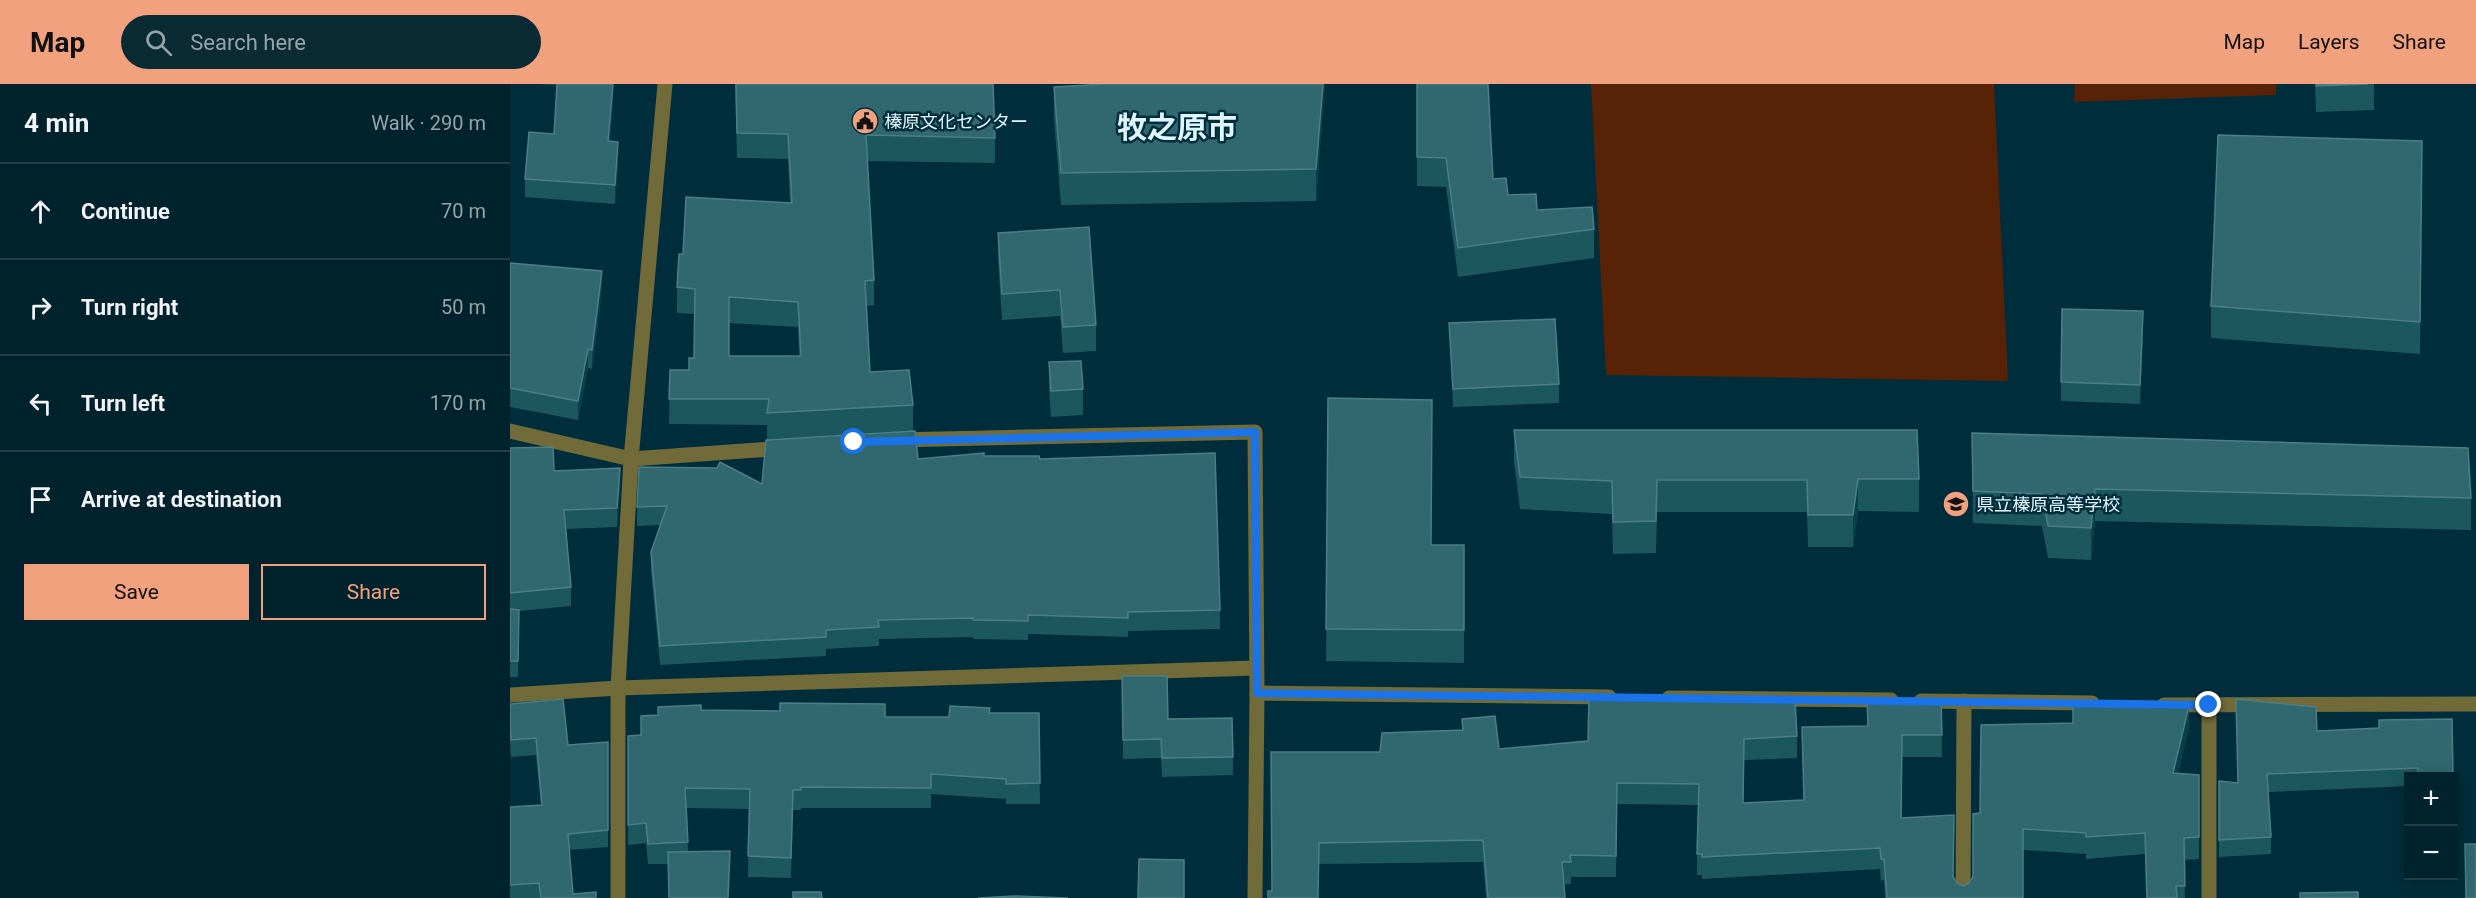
<!DOCTYPE html>
<html lang="en">
<head>
<meta charset="utf-8">
<style>
	:root { --surface:#00222c; --page:#0a2a34; --text:#f1f3f6; --muted:#95a4a9; --line:#223f48; --accent:#f2a17e }
	body { margin:0; font-family:Roboto,"Noto Sans JP",sans-serif; background:var(--page); color:var(--text) }
	.controls { position:absolute; right:18px; bottom:18px; display:grid; overflow:hidden; border-radius:0px; box-shadow:0 3px 15px #0003 }
	.controls button { width:54px; height:54px; display:grid; place-items:center; padding:0; border:0; border-bottom:2px solid var(--line); background:var(--surface); color:var(--text); font:30px sans-serif }
	.stop { position:absolute; width:18px; height:18px; margin:-14px; border:4px solid #1a73e8; border-radius:50%; background:#fff }
	.stop.end { background:#1a73e8; border-color:#fff; box-shadow:0 2px 6px #0008 }
	.list { margin:0; padding:0; list-style:none }
	h2 { display:flex; justify-content:space-between; align-items:center; height:78px; margin:0; padding:0 24px; font-size:26px }
	h2 small { font-size:20px; font-weight:400; color:var(--muted) }
	.list li { display:grid; grid-template-columns:39px 1fr auto; gap:18px; align-items:center; box-sizing:border-box; height:96px; padding:0 24px; border-top:2px solid var(--line) }
	.list b { display:block; font-size:22px; white-space:nowrap }
	.list em { font-size:20px; font-style:normal; color:var(--muted) }
	.actions { display:flex; gap:12px; padding:18px 24px }
	.actions a { flex:1; padding:14px 0; border:2px solid var(--accent); border-radius:0px; text-align:center; font-size:21px; color:var(--accent) }
	.actions .main { background:var(--accent); color:#111 }
	.icon { flex:none; width:33px; height:33px; fill:none; stroke:currentColor; stroke-width:2; stroke-linecap:round; stroke-linejoin:round }
	.map { position:relative; flex:none; width:1966px; height:814px; overflow:hidden }
	header { display:flex; align-items:center; gap:36px; box-sizing:border-box; height:84px; padding:0 30px; background:var(--accent); color:#111 }
	header strong { font-size:28px }
	nav { display:flex; gap:33px; margin-inline-start:auto; font-size:21px }
	.search { width:420px; height:54px; background:var(--page); display:flex; align-items:center; gap:15px; box-sizing:border-box; padding:0 21px; border-radius:33px; color:var(--muted); font-size:22px }
	main { display:flex }
	aside { flex:1; background:var(--surface) }
	.map>svg:first-child { display:block }
</style>
</head>
<body>
<header>
<strong>Map</strong>
<div class="search"><svg class="icon" aria-label="search" viewBox="0 0 24 24"><circle cx="10" cy="10" r="6"/><path d="M15 15l6 6"/></svg>Search here</div>
<nav><a>Map</a><a>Layers</a><a>Share</a></nav>
</header>
<main>
<aside>
<h2>4 min<small>Walk · 290 m</small></h2>
<ul class="list">
<li><svg class="icon" aria-label="ahead" viewBox="0 0 24 24"><path d="M12 20V5M6 11l6-6 6 6"/></svg><div><b>Continue</b></div><em>70 m</em></li>
<li><svg class="icon" aria-label="right" viewBox="0 0 24 24"><path d="M7 20v-9h11M14 6l5 5-5 5"/></svg><div><b>Turn right</b></div><em>50 m</em></li>
<li><svg class="icon" aria-label="left" viewBox="0 0 24 24"><path d="M17 20v-9H6M10 6l-5 5 5 5"/></svg><div><b>Turn left</b></div><em>170 m</em></li>
<li><svg class="icon" aria-label="arrive" viewBox="0 0 24 24"><path d="M6 21V4h12l-3 4 3 4H6"/></svg><div><b>Arrive at destination</b></div></li>
</ul>
<div class="actions"><a class="main">Save</a><a>Share</a></div>
</aside>
<div class="map">
<svg width="1966" height="814" viewBox="0 0 1966 814">
	<rect width="100%" height="100%" fill="#002d3b"/>
	<g fill="#582206">
		<path d="M1081,0H1484L1498,297L1096,291Z"/>
		<path d="M1565,0H1766V11L1564,18Z"/>
	</g>
	<g fill="none" stroke-linecap="round" stroke-linejoin="round">
		<g stroke="#706b38" stroke-width="15">
			<path d="M0,347L121,375L276,364"/>
			<path d="M386,356L745,348L747,609L745,814"/>
			<path d="M747,609L1099,613"/>
			<path d="M0,611L108,604L746,584"/>
			<path d="M1159,614L1381,616"/>
			<path d="M1411,617L1582,619"/>
			<path d="M1654,621L1966,620"/>
			<path d="M1699,621V814"/>
			<path d="M108,814V604L121,375L155,0"/>
			<path d="M1453,814L1454,617"/>
		</g>
	</g>
	<g fill="#1c575d" fill-rule="evenodd">
		<path d="M29,0H103V17L100,57L108,77L105,120L15,113V95L44,50L47,1Z"/>
		<path d="M225,0H483L485,54V79L357,77L364,196V221L356,222L360,288L403,321V347L257,355V341L159,340L160,286H179L184,274V230L167,229V203L173,170L280,119L278,75L227,74ZM219,239L288,243L289,272H219Z"/>
		<path d="M815,0L806,117L551,121L544,35V3Z"/>
		<path d="M907,0L983,95L998,111L1027,126L1084,145V174L948,193L936,103L907,102Z"/>
		<path d="M1805,0H1864V26L1806,28Z"/>
		<path d="M1912,57L1910,270L1701,254V222Z"/>
		<path d="M488,149L586,241V267L553,269L550,232L492,236L488,175Z"/>
		<path d="M0,179L92,206L82,285L78,284L68,336L0,323Z"/>
		<path d="M939,239L1049,300V319L943,323Z"/>
		<path d="M1633,246L1630,320L1551,317V298Z"/>
		<path d="M539,278L573,305V331L541,333L539,305Z"/>
		<path d="M818,314L921,461H954V579L816,577Z"/>
		<path d="M1004,346L1409,395V428L1348,427L1343,463H1298L1297,428H1147L1146,469L1103,470L1102,430L1010,425L1004,378Z"/>
		<path d="M1462,349L1961,414V446L1585,437L1581,476L1538,474L1532,442L1463,439Z"/>
		<path d="M0,364L44,387L110,403L107,443L56,445L61,503V522L9,527L8,593H0Z"/>
		<path d="M474,372L530,375L710,526V545L618,547V553L518,550V556L463,555V553L369,555V562L316,565V572L150,581L141,487V468L150,441L127,442V423L252,400L408,375Z"/>
		<path d="M612,611L658,635L723,673V691L652,693L651,674L613,675Z"/>
		<path d="M1431,615L1432,673H1392V734L1443,793L1448,800L1454,802L1458,800L1463,793L1470,729L1679,643L1668,689L1689,691V775L1674,776L1675,814H1636L1635,770L1576,775V770L1513,766V814H1375L1374,796L1371,797L1370,785L1192,795V791H1187L1188,721L1107,720L1106,793H1061V800H1054L1055,814H976L973,778L809,780L762,807L870,668L952,646V635L989,665L1287,652V674L1234,676L1233,719L1294,716L1292,643L1357,642V616Z"/>
		<path d="M1726,615L1807,647L1943,693H1899V702L1758,708L1761,753V770L1709,773V697L1728,699Z"/>
		<path d="M0,620L58,661L98,658V763L59,766L63,810L86,814H0V723L31,722L26,671L1,673L0,658Z"/>
		<path d="M191,626L375,633H439L480,629H529L530,720H496V715L421,710V724H291V726H283L281,794L238,793L239,725L177,724L178,767L220,786L158,780H138L136,759L118,761V652L131,651L148,631Z"/>
	</g>
	<g fill="#083f48">
		<path d="M103,0V17L98,76V57Z"/>
		<path d="M813,0H815L806,117V85Z"/>
		<path d="M108,58V77L105,120V101Z"/>
		<path d="M92,187V206L82,285V266Z"/>
		<path d="M1633,227V246L1630,320V301Z"/>
		<path d="M78,265V284L68,336V317Z"/>
		<path d="M110,384V403L107,443V424Z"/>
		<path d="M1348,395V427L1343,463V431Z"/>
		<path d="M1585,405V437L1581,476V444Z"/>
		<path d="M1679,622V643L1663,710V689Z"/>
	</g>
	<g fill="#31686f" stroke="#4c7e85" stroke-width="1.5" fill-rule="evenodd">
		<path d="M47,0H103L98,57L108,58L105,101L15,95L19,48L44,50Z"/>
		<path d="M226,0H483L485,54L356,51L364,196L355,197L360,288L399,286L403,321L257,329L259,315H159L160,286H179V274H184L185,205L167,203L169,170H173L176,113L282,119L278,50L227,49ZM219,213L288,218L291,272H219Z"/>
		<path d="M596,0H813L806,85L551,89L544,3Z"/>
		<path d="M907,0H978L983,95L996,94L998,111L1026,110L1027,126L1082,123L1084,145L948,164L936,74L907,73Z"/>
		<path d="M1806,0H1858L1806,2Z"/>
		<path d="M1708,51L1912,57L1910,238L1701,222Z"/>
		<path d="M579,143L586,241L553,243L550,206L492,210L488,149Z"/>
		<path d="M0,179L92,187L82,266L78,265L68,317L0,304Z"/>
		<path d="M1552,225L1633,227L1630,301L1551,298Z"/>
		<path d="M1045,235L1049,300L943,305L939,239Z"/>
		<path d="M571,277L573,305L541,307L539,278Z"/>
		<path d="M818,314L922,316L921,461H954V546L816,545Z"/>
		<path d="M1004,346H1407L1409,395H1348L1343,431H1298L1297,396H1147L1146,437L1103,438L1102,397L1010,393Z"/>
		<path d="M405,347L408,375L474,369V372H529L530,375L705,369L710,526L618,528V534L518,531V537L463,536V534L368,536L369,543L316,546V553L150,562L141,468L157,422L127,423L129,383L207,384L210,378L252,400L256,356Z"/>
		<path d="M1462,349L1958,364L1961,414L1585,405L1581,444L1538,442L1532,410L1463,407Z"/>
		<path d="M43,363L44,387L110,384L107,424L54,426L61,503L0,509V364Z"/>
		<path d="M0,525L9,526L8,577H0Z"/>
		<path d="M612,592H657L658,635L722,634L723,673L652,674L651,655L613,656Z"/>
		<path d="M1079,612L1285,616L1287,652L1234,655L1233,719L1294,716L1292,643L1358,642L1357,616L1431,615L1432,651H1392L1391,734L1444,731L1443,793L1448,800L1454,802L1458,800L1463,793V730L1470,729L1471,641L1563,639V618L1631,617L1679,622L1663,689L1689,691V753L1674,754L1675,802H1666L1667,814H1637L1635,749L1576,753V749L1513,745V814H1377L1374,775H1371L1370,764L1192,773V770H1187L1189,700L1107,699L1106,772L1060,771L1061,778H1052L1055,814H978L973,756L809,759L808,814H758V807H762L761,668H870L872,649L953,646L952,635L985,632L989,665L1078,657Z"/>
		<path d="M53,615L58,661L98,658V746L58,750L63,810L86,808V814H31L29,799L0,801V723L32,721L26,654L1,656L0,641V620Z"/>
		<path d="M1726,615L1806,623L1807,647L1869,644V636L1942,635L1943,692L1908,693V684L1757,690L1761,753L1709,756V697L1728,699Z"/>
		<path d="M270,619L375,620V633H439L440,622L480,624L479,629H529L530,699L496,700V695L421,690V704L291,703V706H283L281,774L238,772L240,705L175,704L178,758L138,760L136,739L118,741V652L131,651V632L148,631V623L191,621V626L270,627Z"/>
		<path d="M1955,760H1966V814H1956Z"/>
		<path d="M220,767L218,814H159L158,768Z"/>
		<path d="M629,775L674,776V814H628Z"/>
		<path d="M283,808H311L312,814H283Z"/>
		<path d="M1848,808V814H1790V809Z"/>
		<path d="M504,812L558,814H468Z"/>
	</g>
	<g fill="none" stroke-linecap="round" stroke-linejoin="round">
		<path stroke="#1a73e8" stroke-width="8" d="M344,358L745,348L747,609L1699,621"/>
	</g>
	<defs>
		<symbol id="civic-disc" viewBox="-11 -11 22 22"><circle r="9.5" fill="#f2a17e" stroke="#002d3b"/><path d="M-.6-6.5H3V-4.5H.6V-3L4-1V1h2V6H-6V1h2V-1L-.6-3ZM-1.2 2.5V6h2.4V2.5Z" fill="#111"/></symbol>
		<symbol id="school-disc" viewBox="-11 -11 22 22"><circle r="9.5" fill="#f2a17e" stroke="#002d3b"/><path d="M0-5L7-2L0 1L-7-2ZM-4 1L0 2.5L4 1V4Q0 6-4 4Z" fill="#111"/></symbol>
	</defs>
	<g fill-rule="evenodd">
		<use href="#civic-disc" x="340" y="22" width="30" height="30"/>
		<use href="#school-disc" x="1431" y="405" width="30" height="30"/>
	</g>
	<g text-anchor="middle" dominant-baseline="central" stroke-width="5" stroke-linejoin="round" paint-order="stroke">
		<g font-size="18" fill="#e0f6ff" stroke="#002d3b" text-anchor="start">
			<text x="374" y="37">榛原文化センター</text>
			<text x="1466" y="420">県立榛原高等学校</text>
		</g>
		<g font-size="30" font-weight="bold" fill="#e0f6ff" stroke="#002d3b">
			<text x="667" y="43">牧之原市</text>
		</g>
	</g>
</svg>
<div class="controls">
<button>+</button>
<button>−</button>
</div>
<div class="stop" style="left:344px;top:358px"></div>
<div class="stop end" style="left:1699px;top:621px"></div>
</div>
</main>
</body>
</html>
